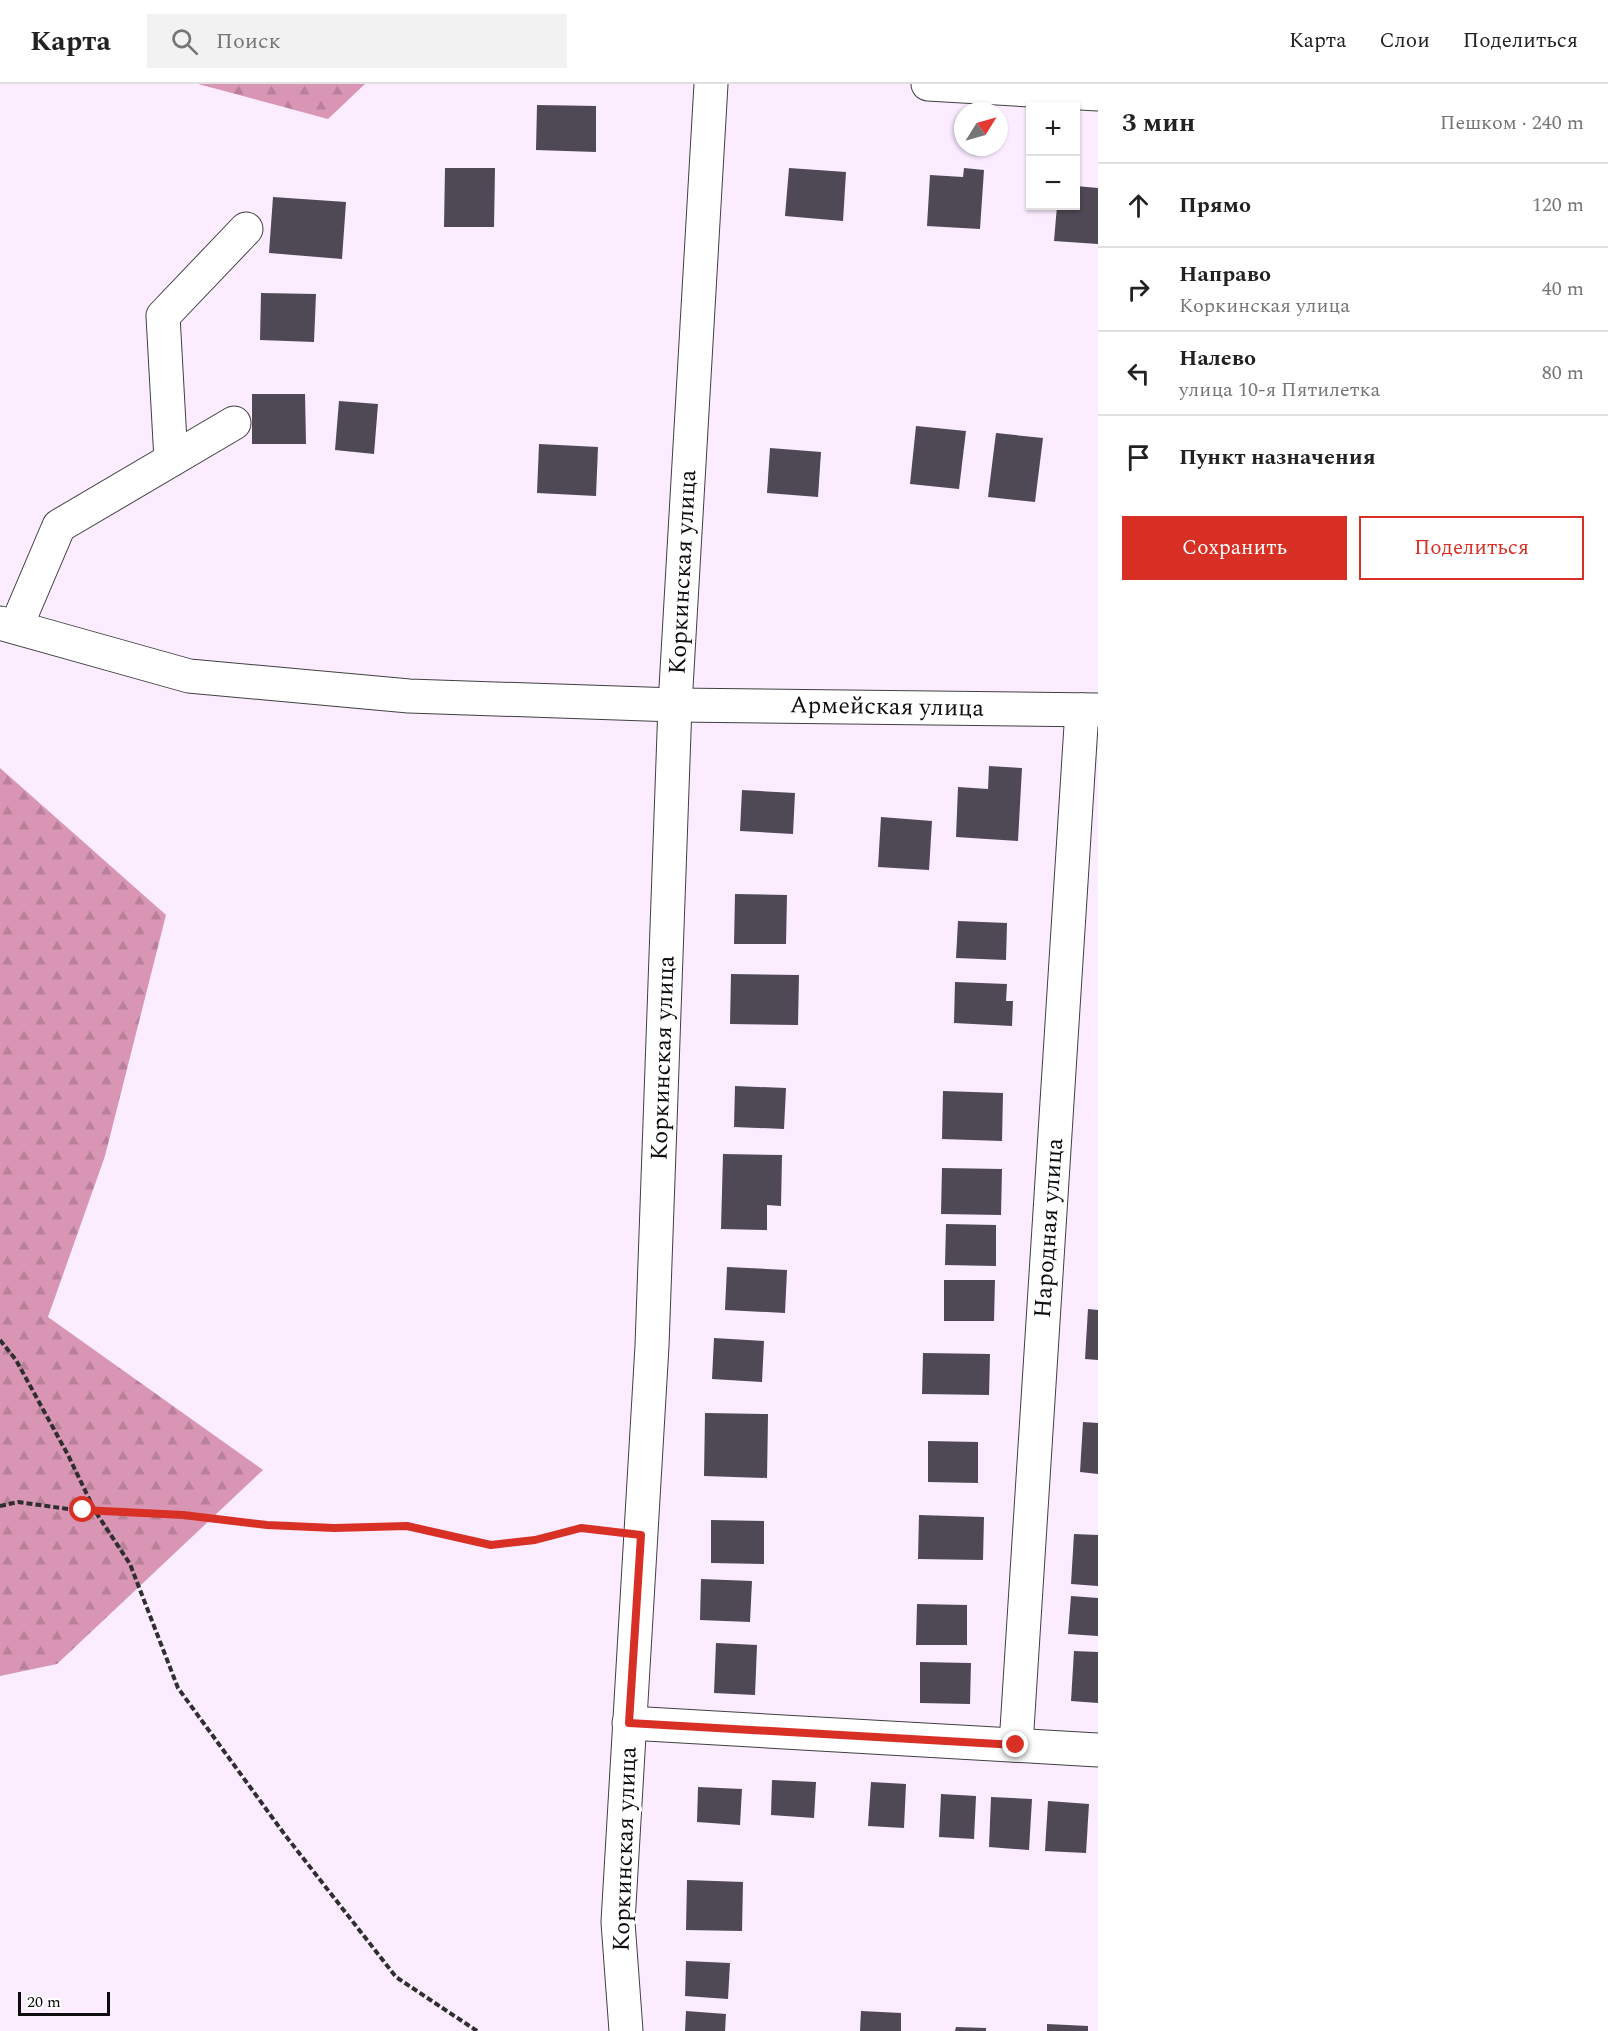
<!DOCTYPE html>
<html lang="ru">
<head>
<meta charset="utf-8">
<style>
	:root { --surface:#fff; --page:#f2f2f2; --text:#222; --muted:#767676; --line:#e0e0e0; --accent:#d93025 }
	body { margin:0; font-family:Spectral,serif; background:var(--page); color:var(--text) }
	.controls { position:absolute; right:18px; top:18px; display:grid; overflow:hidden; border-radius:0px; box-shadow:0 2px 4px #0004 }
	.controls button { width:54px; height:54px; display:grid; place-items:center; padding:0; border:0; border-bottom:2px solid var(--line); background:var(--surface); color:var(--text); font:30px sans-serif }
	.compass { position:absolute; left:954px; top:18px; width:54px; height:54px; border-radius:50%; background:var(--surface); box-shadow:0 2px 4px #0004; rotate:53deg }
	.scale { position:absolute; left:18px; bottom:15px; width:92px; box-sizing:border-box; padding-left:6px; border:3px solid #0d0d0d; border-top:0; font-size:16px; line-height:21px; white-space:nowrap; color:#0d0d0d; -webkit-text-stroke:4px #fff; paint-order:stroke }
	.stop { position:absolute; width:18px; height:18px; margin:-14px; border:4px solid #d93025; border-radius:50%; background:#fff }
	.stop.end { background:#d93025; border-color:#fff; box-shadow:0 2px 6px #0008 }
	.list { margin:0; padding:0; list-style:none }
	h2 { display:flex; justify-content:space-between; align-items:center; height:78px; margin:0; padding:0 24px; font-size:26px }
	h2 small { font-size:20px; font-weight:400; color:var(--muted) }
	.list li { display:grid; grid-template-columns:39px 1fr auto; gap:18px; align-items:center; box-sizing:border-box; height:84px; padding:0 24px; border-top:2px solid var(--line) }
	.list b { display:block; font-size:22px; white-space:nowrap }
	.list p { margin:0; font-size:20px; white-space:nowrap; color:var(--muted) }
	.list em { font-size:20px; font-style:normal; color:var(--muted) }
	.actions { display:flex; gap:12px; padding:18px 24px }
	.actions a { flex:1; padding:14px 0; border:2px solid var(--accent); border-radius:0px; text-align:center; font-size:21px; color:var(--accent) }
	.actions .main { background:var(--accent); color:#fff }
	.icon { flex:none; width:33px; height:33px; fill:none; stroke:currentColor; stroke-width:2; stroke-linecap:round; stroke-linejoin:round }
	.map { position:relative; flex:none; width:1098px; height:1947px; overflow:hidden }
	header { display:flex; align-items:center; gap:36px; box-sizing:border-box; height:84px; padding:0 30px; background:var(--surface); border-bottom:2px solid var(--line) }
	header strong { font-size:28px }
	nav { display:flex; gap:33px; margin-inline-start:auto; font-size:21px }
	.search { width:420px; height:54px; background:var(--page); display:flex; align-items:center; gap:15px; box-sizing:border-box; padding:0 21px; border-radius:0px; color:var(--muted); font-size:22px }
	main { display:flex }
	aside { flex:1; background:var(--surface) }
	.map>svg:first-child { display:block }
</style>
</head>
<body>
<header>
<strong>Карта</strong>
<div class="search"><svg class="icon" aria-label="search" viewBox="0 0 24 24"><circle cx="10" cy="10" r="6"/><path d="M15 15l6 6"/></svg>Поиск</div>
<nav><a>Карта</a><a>Слои</a><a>Поделиться</a></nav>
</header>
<main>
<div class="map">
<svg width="1098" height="1947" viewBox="0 0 1098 1947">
	<defs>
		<pattern id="forest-firs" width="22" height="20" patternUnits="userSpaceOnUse" patternTransform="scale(1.5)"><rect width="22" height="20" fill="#d996b4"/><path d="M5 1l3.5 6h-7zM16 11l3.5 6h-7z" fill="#b9809a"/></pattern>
	</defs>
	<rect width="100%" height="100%" fill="#fbecff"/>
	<g fill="url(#forest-firs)">
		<path d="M198,0H365L328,35Z"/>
		<path d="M0,684L166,831L105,1072L48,1233L263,1386L57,1580L0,1592Z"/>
	</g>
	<g fill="#4e4955">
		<path d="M537,21L596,22V68L536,66Z"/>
		<path d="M445,84H495L494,143H444Z"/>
		<path d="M789,84L846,88L843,137L785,132Z"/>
		<path d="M964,84L984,86L980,145L927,142L930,91L963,93Z"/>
		<path d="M1076,102L1098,104V160L1054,157L1057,122H1076Z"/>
		<path d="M273,113L346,118L342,175L269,169Z"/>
		<path d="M261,209L316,210L314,258L260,256Z"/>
		<path d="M252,310H305L306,360H252Z"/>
		<path d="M339,317L378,320L374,370L335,366Z"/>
		<path d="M916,342L966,347L959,405L910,400Z"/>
		<path d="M996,349L1043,354L1035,418L988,413Z"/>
		<path d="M539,360L598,363L596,412L537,409Z"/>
		<path d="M770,364L821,368L818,413L767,409Z"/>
		<path d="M989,682L1022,684L1018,757L956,753L958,703L988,705Z"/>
		<path d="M742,706L795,709L793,750L740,747Z"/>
		<path d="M881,733L932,737L929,786L878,783Z"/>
		<path d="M735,810L787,811L786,860H734Z"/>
		<path d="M958,837L1007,839L1006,876L956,874Z"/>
		<path d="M731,890L799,891L798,941L730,940Z"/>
		<path d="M955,898L1007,900L1006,917H1013L1012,942L954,939Z"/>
		<path d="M735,1002L786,1004L784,1045L734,1043Z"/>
		<path d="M943,1007L1003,1009L1002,1057L942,1055Z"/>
		<path d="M723,1070L782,1071L781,1122L767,1121V1146L721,1145Z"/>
		<path d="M942,1084L1002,1085L1001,1131L941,1130Z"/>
		<path d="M946,1140L996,1141V1182L945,1181Z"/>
		<path d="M727,1183L787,1186L785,1229L725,1226Z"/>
		<path d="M944,1196H995L994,1237H944Z"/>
		<path d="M1088,1225L1098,1226V1276L1085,1275Z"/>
		<path d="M714,1254L764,1257L762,1298L712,1295Z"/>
		<path d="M923,1269L990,1270L989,1311L922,1310Z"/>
		<path d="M705,1329L768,1330L767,1394L704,1392Z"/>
		<path d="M1083,1338L1098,1339V1390L1080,1388Z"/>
		<path d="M928,1357L978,1358V1399L928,1398Z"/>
		<path d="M919,1431L984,1433L983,1476L918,1475Z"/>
		<path d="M711,1436L764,1437V1480L711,1479Z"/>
		<path d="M1074,1450L1098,1451V1502L1071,1500Z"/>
		<path d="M701,1495L752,1497L750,1538L700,1536Z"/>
		<path d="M1071,1512L1098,1514V1552L1068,1550Z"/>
		<path d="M917,1520L967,1521V1561H916Z"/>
		<path d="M716,1559L757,1561L755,1611L714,1609Z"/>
		<path d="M1074,1567L1098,1568V1619L1071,1617Z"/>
		<path d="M920,1578L971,1579L970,1620L920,1619Z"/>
		<path d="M772,1696L816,1698L814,1734L771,1731Z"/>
		<path d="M871,1698L906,1700L904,1744L868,1742Z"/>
		<path d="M698,1703L742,1705L740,1741L697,1738Z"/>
		<path d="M941,1710L976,1712L974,1755L939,1753Z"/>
		<path d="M991,1713L1032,1715L1029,1766L989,1763Z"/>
		<path d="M1048,1717L1089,1720L1086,1769L1045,1767Z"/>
		<path d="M687,1796L743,1798L742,1847L686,1846Z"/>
		<path d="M686,1877L730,1879L728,1915L685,1912Z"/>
		<path d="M686,1927L726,1930L725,1947H685Z"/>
		<path d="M861,1927L901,1929V1947H860Z"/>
		<path d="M1047,1940L1088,1942V1947H1047Z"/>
		<path d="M956,1943L986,1944V1947H955Z"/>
	</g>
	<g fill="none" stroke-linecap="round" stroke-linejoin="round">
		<defs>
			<g id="minor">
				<path d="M928,0L1098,10"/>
				<path d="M171,376L163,232L246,145"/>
				<path d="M0,539L189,592L409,612L675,621L1098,626"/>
				<path d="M16,543L59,442L234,339"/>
				<path d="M629,1639L1098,1666"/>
				<path d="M1016,1661L1082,626"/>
				<path d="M626,1947L618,1838L652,1262L675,621L711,0"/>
			</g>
		</defs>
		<use href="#minor" stroke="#404040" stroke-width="35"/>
		<g stroke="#2f2f2f" stroke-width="4" stroke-dasharray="6 3" stroke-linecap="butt">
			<path d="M0,1256L16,1276L68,1371L95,1427L130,1480L178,1604L285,1751L396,1893L477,1947"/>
			<path d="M0,1422L18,1418L83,1427L183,1431L267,1441L334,1444L407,1442L491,1461L535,1456L581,1444L611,1447"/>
		</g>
		<use href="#minor" stroke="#fff" stroke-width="33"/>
	</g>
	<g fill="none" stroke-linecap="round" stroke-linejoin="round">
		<path stroke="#d93025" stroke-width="8" d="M83,1426L183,1431L267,1441L334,1444L407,1442L491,1461L535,1456L581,1444L641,1451L629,1639L1016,1661"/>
	</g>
	<g text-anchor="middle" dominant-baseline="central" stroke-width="6" stroke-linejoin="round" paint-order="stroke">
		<g font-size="24" fill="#0d0d0d" stroke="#fff">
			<text transform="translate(683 488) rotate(-87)">Коркинская улица</text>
			<text transform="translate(887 623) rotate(1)">Армейская улица</text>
			<text transform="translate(663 974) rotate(-88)">Коркинская улица</text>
			<text transform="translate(1049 1144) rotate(-86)">Народная улица</text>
			<text transform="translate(625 1765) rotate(-88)">Коркинская улица</text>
		</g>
	</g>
</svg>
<div class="controls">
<button>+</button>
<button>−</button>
</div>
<svg class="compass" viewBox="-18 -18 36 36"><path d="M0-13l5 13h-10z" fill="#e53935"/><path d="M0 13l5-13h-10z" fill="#767676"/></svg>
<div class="scale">20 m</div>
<div class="stop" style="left:83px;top:1426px"></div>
<div class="stop end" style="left:1016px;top:1661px"></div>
</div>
<aside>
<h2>3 мин<small>Пешком · 240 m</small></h2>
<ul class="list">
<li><svg class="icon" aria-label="ahead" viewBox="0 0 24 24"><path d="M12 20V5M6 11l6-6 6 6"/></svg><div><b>Прямо</b></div><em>120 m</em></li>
<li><svg class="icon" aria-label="right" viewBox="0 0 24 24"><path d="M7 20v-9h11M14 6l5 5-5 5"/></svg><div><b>Направо</b><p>Коркинская улица</p></div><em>40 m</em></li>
<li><svg class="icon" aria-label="left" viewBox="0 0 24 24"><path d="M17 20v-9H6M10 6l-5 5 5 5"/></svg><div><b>Налево</b><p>улица 10-я Пятилетка</p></div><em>80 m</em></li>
<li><svg class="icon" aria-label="arrive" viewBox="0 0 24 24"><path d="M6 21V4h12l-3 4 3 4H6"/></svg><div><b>Пункт назначения</b></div></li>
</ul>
<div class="actions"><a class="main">Сохранить</a><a>Поделиться</a></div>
</aside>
</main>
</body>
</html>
